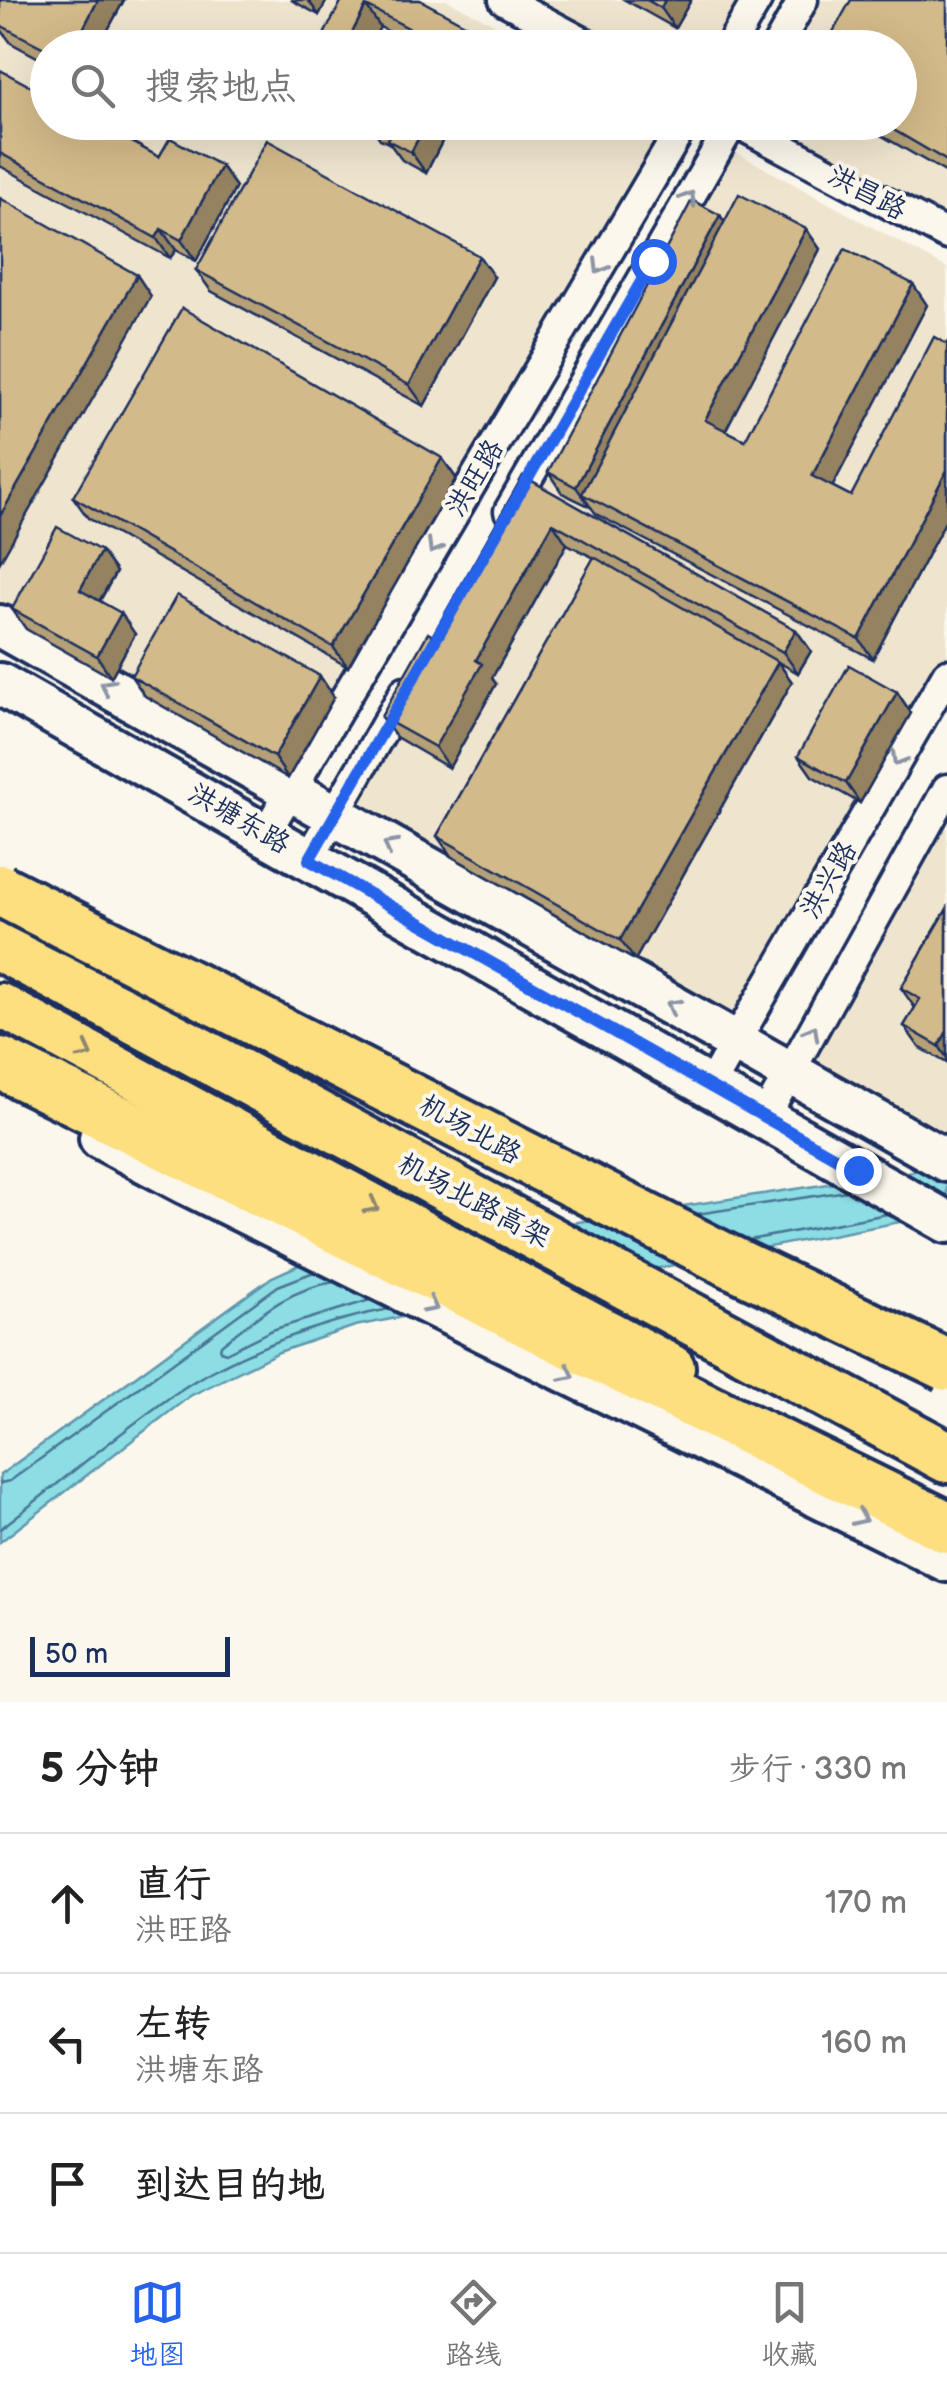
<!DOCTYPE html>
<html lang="zh">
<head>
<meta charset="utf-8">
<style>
	:root { --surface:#fff; --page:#f6f6f6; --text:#222; --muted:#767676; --line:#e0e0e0; --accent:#2563eb }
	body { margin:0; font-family:"Balsamiq Sans","LXGW WenKai TC",sans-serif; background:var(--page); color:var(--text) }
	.scale { position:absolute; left:30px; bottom:25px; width:200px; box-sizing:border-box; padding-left:10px; border:5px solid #1b2f5e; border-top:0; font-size:28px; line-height:35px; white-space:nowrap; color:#1b2f5e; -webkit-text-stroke:8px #fbf7ec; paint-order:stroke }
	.stop { position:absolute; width:30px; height:30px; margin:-22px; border:8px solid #2563eb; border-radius:50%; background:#fff }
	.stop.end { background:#2563eb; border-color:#fff; box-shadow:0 2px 10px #0008 }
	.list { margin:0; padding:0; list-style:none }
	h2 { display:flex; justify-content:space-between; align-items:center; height:130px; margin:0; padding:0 40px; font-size:42px }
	h2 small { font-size:32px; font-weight:400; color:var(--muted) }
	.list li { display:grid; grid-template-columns:65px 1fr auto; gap:30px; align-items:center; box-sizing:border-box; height:140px; padding:0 40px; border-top:2px solid var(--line) }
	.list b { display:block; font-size:38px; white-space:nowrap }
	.list p { margin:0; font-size:32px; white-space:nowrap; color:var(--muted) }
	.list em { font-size:32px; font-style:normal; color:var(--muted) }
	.icon { flex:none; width:55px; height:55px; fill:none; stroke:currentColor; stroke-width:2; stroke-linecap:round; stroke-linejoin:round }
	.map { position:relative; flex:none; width:947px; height:1702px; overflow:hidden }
	.search { position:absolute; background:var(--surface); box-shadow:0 10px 40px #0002; left:30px; right:30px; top:30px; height:110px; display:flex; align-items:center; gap:25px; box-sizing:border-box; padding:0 35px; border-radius:55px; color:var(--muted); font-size:38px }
	.sheet { height:550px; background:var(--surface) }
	nav { display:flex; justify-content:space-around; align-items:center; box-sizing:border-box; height:140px; border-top:2px solid var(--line); background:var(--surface); font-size:28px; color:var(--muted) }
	nav a { display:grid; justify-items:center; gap:5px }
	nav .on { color:var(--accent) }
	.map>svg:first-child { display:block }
</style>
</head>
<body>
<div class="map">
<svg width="947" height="1702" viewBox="0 0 947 1702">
	<rect width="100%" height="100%" fill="#fbf7ec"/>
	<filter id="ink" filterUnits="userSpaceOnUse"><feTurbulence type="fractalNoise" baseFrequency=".01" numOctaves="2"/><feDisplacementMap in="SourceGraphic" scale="20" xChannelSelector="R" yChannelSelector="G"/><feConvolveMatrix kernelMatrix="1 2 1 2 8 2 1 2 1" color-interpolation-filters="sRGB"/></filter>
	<g filter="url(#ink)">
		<g fill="#efe5cf">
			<path d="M0,0H447L538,47L48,48V122L678,123L289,784L0,620Z"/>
			<path d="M529,0H745L716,48L617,47Z"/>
			<path d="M813,0H947V226L751,123L900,122V48L786,47Z"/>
			<path d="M726,147L947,268V661L734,1032L345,812Z"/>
			<path d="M947,809V1146L802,1070Z"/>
		</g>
		<path fill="#8cdde4" stroke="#5f97ae" stroke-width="2.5" d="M947,1166V1213L355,1326L279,1352L190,1396L0,1542V1475L272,1277L301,1264Z"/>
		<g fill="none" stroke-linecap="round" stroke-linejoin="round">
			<g stroke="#487594" stroke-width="2.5">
				<path d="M697,1214L847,1191"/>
				<path d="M749,1240L887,1214"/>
				<path d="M334,1282C288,1289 257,1317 221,1345L220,1351L226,1353L272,1330L370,1300"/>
				<path d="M0,1483L10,1481L278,1286L314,1272"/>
				<path d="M0,1529C60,1483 120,1431 182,1389C237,1352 324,1321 389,1309"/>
			</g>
			<defs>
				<g id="street">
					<path d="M504,0L594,48"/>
					<path d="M729,48L757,0"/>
					<path d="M776,48L803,0"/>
					<path d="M735,122L947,235"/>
					<path d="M509,511L733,122"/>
					<path d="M265,834L685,122"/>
					<path d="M309,859L405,691"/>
					<path d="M710,1086L947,674"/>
					<path d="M765,1117L947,789"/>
				</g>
				<g id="secondary">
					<path d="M0,626L947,1161"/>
					<path d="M0,684L947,1222"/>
					<path d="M100,1138L185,1183L947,1561"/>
				</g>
				<path id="primary" d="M0,1005L673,1367"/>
				<g id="highway">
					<path d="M0,945L947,1457"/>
					<path d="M0,1063L947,1527"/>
				</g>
			</defs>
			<use href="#street" stroke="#1b2f5e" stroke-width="35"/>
			<use href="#secondary" stroke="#1b2f5e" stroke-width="48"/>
			<use href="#primary" stroke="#1b2f5e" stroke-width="50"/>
			<use href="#highway" stroke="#1b2f5e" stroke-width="58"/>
			<use href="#street" stroke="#fbf7ec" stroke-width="28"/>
			<use href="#secondary" stroke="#fbf7ec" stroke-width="40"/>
			<use href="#primary" stroke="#fddf80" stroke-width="42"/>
			<use href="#highway" stroke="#fddf80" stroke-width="50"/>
			<defs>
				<path id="highway-bridge" d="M0,890L727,1260L947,1365"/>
			</defs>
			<use href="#highway-bridge" stroke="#1b2f5e" stroke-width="58" stroke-linecap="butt"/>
			<use href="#highway-bridge" stroke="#fddf80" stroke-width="50"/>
		</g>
		<g fill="#b5a077" stroke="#1b2f5e" stroke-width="2.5">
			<path d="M0,0H124L98,48H48V63L11,43L0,28Z"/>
			<path d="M291,0H327L319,15Z"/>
			<path d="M342,0H420L494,48H420L380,27Z"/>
			<path d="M625,0H691L675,28Z"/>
			<path d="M947,0V173L858,122H900Z"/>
			<path d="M0,70L159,157L221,166L236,187L196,261L176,250L170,258L0,166Z"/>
			<path d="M335,122H353L349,130Z"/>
			<path d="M369,122H452L426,173L402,160L390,144L380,139Z"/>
			<path d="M720,215L724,222L806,229L820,249L725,430L745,440L927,305L832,486L851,496L947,344V518L873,659L596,514L591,507L562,493L548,472Z"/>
			<path d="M196,270L494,277L424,406L211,291Z"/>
			<path d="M442,458L456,478L348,667L88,518L73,497Z"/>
			<path d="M523,476L796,630L811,651L798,673L778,662L792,682L635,960L451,856L437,836L594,558L567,544L492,678L496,684L449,768L396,737L381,717L433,636Z"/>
			<path d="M101,551L116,572L100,601L135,634L111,677L26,629L12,609Z"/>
			<path d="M131,676L334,697L288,778L145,696Z"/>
			<path d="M897,692L911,713L860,803L812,776L798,756Z"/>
			<path d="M947,909V1063L919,1047L904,1026L915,1008L901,988Z"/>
		</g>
		<g fill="#948261" stroke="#1b2f5e" stroke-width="2.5">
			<path d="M98,0H124L98,48H73Z"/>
			<path d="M308,0H327L319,15Z"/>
			<path d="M665,0H691L675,28L661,8Z"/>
			<path d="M366,6L380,27L369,48H344Z"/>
			<path d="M485,35L494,48H478Z"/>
			<path d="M344,122H353L349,130Z"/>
			<path d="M427,122H452L426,173L411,152Z"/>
			<path d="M221,166L236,187L196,261L181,240Z"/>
			<path d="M720,215L734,236L582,494L591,508L576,487Z"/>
			<path d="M161,229L176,250L170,258L156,238Z"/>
			<path d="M806,229L820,249L720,441L705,420Z"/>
			<path d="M479,256L494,277L424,406L409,385Z"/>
			<path d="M137,275L151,296L0,562V516Z"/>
			<path d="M913,284L927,305L827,497L812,476Z"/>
			<path d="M442,458L456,478L348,667L333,647Z"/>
			<path d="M947,470V518L873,659L859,639Z"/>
			<path d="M553,523L567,544L492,678L496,684L449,768L435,747L476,660Z"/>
			<path d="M101,551L116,572L94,610L80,590Z"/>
			<path d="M121,613L135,634L111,677L97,656Z"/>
			<path d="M796,630L811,651L798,673L783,652Z"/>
			<path d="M778,662L792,682L635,960L620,940Z"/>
			<path d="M320,676L334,697L288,778L274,757Z"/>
			<path d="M897,692L911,713L860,803L846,783Z"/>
			<path d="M947,1031V1058L939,1046Z"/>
		</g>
		<g fill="#d3ba8a" stroke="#1b2f5e" stroke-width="2.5">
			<path d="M0,0H98L73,48H48V50L0,25Z"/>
			<path d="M342,0H420L485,35L478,48H440L441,45L366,6L344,48H317Z"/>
			<path d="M647,0H665L661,8Z"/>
			<path d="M851,0H947V161L880,122H900V48H824Z"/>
			<path d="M0,70L48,96V122H96L159,157L170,138L221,166L181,240L161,229L156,238L0,153Z"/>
			<path d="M374,122H427L411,152L387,140L391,132Z"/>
			<path d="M267,140L479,256L409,385L196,270Z"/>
			<path d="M739,194L806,229L705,420L745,440L845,249L913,284L812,476L851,496L934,337L947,344V470L859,639L582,494Z"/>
			<path d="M0,198L137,275L0,516Z"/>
			<path d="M692,200L720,215L576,487L548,472Z"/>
			<path d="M182,308L442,458L333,647L73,497Z"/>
			<path d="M523,476L796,630L783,652L553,523L476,660L482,664L435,747L381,717L428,633L433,636Z"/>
			<path d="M57,527L101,551L80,590L121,613L97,656L12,609Z"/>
			<path d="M594,557L778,662L620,940L437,836Z"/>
			<path d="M177,595L320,676L274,757L131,676Z"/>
			<path d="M849,665L897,692L846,783L798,756Z"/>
			<path d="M947,909V1031L939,1046L904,1026L920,999L901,988Z"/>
		</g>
		<defs><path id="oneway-chevron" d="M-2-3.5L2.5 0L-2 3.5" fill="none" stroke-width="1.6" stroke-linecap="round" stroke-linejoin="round" transform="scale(2.5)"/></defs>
		<g stroke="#8b93a5">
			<use href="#oneway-chevron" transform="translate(689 198) rotate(-60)"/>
			<use href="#oneway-chevron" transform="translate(600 267) rotate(121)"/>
			<use href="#oneway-chevron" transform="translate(434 547) rotate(121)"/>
			<use href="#oneway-chevron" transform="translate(107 686) rotate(-151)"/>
			<use href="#oneway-chevron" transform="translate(898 759) rotate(120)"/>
			<use href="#oneway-chevron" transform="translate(390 846) rotate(-151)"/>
			<use href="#oneway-chevron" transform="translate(673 1006) rotate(-151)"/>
			<use href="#oneway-chevron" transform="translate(812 1032) rotate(-61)"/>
			<use href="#oneway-chevron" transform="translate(431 1306) rotate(27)"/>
			<use href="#oneway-chevron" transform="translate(568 1374) rotate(26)"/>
			<use href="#oneway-chevron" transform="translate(860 1518) rotate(25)"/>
		</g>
		<g stroke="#8c876f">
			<use href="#oneway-chevron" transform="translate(86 1052) rotate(28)"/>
			<use href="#oneway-chevron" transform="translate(372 1206) rotate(28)"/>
		</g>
	</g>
	<g fill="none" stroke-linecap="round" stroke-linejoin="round" filter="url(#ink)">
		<path stroke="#2563eb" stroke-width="12" d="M653,261L309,860L858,1170"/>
	</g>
	<g text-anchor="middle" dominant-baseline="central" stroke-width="8" stroke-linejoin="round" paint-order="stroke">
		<g font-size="28" fill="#1b2f5e" stroke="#fbf7ec">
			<text transform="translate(867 193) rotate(28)">洪昌路</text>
			<text transform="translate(475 478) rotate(-59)">洪旺路</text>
			<text transform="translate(239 819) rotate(30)">洪塘东路</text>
			<text transform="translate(829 880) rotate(-60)">洪兴路</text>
			<text transform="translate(470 1130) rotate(29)">机场北路</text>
			<text transform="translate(474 1201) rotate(28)">机场北路高架</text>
		</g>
	</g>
</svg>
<div class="scale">50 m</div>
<div class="stop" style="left:653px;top:261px"></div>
<div class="stop end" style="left:858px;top:1170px"></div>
<div class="search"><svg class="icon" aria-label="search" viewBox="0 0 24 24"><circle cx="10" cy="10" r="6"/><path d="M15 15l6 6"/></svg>搜索地点</div>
</div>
<section class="sheet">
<h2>5 分钟<small>步行 · 330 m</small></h2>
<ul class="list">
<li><svg class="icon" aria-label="ahead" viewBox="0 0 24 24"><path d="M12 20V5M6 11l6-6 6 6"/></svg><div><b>直行</b><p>洪旺路</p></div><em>170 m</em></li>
<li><svg class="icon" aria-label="left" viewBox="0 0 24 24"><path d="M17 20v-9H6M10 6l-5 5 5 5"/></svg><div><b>左转</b><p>洪塘东路</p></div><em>160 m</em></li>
<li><svg class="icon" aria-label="arrive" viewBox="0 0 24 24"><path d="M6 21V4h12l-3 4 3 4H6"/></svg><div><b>到达目的地</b></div></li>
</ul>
</section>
<nav>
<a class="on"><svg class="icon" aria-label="map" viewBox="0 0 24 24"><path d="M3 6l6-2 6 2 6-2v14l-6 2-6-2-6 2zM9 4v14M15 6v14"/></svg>地图</a>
<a><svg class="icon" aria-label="directions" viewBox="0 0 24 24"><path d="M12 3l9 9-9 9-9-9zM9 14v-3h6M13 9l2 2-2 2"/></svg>路线</a>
<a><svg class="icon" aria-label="saved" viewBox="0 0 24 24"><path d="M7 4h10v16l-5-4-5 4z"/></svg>收藏</a>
</nav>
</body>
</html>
